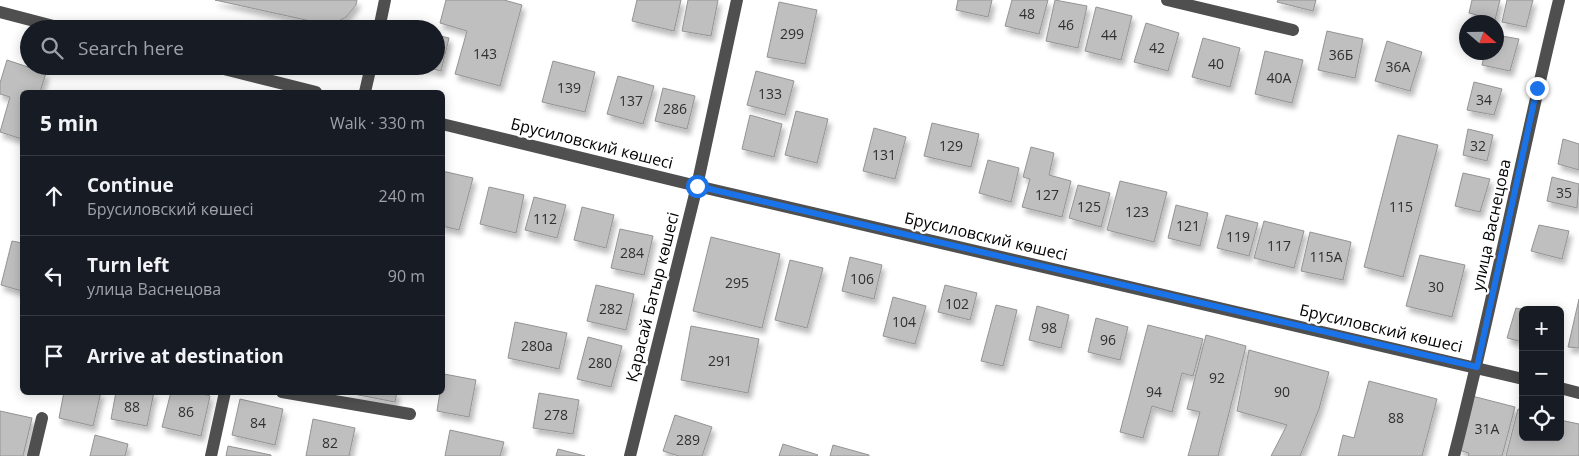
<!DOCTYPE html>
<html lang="en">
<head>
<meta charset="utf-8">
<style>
	:root { --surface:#171b24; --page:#242831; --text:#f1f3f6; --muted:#9ea1a6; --line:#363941 }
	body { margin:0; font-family:"Open Sans",sans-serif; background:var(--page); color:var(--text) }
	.controls { position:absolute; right:15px; bottom:15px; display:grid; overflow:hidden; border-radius:8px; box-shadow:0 2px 12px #0003 }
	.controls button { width:45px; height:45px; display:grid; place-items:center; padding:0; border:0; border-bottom:1px solid var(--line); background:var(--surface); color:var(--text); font:25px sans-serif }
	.compass { position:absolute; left:1459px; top:15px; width:45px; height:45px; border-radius:50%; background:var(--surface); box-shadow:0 2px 12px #0003; rotate:110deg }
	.stop { position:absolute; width:15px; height:15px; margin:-11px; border:4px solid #1a73e8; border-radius:50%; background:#fff }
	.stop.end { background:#1a73e8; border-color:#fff; box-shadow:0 1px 5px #0008 }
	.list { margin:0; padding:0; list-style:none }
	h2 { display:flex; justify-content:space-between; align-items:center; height:65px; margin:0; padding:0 20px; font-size:21px }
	h2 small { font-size:16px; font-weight:400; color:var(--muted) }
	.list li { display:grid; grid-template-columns:32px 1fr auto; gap:15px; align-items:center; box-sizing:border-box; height:80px; padding:0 20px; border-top:1px solid var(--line) }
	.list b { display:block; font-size:19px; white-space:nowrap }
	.list p { margin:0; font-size:16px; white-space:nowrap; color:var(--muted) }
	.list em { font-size:16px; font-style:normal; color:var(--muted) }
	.icon { flex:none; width:28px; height:28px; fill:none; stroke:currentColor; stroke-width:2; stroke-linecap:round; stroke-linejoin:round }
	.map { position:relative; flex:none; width:1579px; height:456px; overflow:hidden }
	.search { position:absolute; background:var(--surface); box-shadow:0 2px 12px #0003; left:20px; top:20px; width:425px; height:55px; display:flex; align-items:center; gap:12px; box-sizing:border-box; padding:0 18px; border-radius:28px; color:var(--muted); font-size:19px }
	.panel { position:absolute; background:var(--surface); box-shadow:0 2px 12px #0003; left:20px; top:90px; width:425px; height:305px; border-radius:8px }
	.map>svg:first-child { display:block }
</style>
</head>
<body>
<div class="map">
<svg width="1579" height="456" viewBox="0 0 1579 456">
	<defs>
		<filter id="shadow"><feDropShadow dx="3" dy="5.5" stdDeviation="2.5" flood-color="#0004"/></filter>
	</defs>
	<rect width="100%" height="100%" fill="#fff"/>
	<g fill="#bfbfbf" stroke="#939393" filter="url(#shadow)">
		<path d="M215,0H357L356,5L346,17L335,23L324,24Z"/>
		<path d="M446,0H504L522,5L500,86L455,74L467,31L440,23Z"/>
		<path d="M637,0H681L674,31L632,21Z"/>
		<path d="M688,0H718L711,36L682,31Z"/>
		<path d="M958,0H992L988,17L956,10Z"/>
		<path d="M1012,0H1048L1039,34L1005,26Z"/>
		<path d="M1055,0L1087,6L1078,48L1046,41Z"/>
		<path d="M1278,0H1316L1313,11L1277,2Z"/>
		<path d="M1472,0H1500L1495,20L1469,13Z"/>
		<path d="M1507,0H1533L1526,27L1502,22Z"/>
		<path d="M779,2L817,10L805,64L767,57Z"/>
		<path d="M1096,7L1132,16L1121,60L1085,51Z"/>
		<path d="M1146,23L1179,33L1168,71L1134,62Z"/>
		<path d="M1327,31L1363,39L1355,78L1318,70Z"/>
		<path d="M436,35L449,38L441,71L421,66H436Z"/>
		<path d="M1496,35L1519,39L1510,71L1482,65L1485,52H1496Z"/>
		<path d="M1203,38L1240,48L1230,87L1192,77Z"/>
		<path d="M1387,41L1422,52L1410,91L1375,81Z"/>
		<path d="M1265,51L1303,60L1292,103L1255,94Z"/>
		<path d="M7,60L46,73L40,92H22V139L0,132L10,97L0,94V83Z"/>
		<path d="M553,61L595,72L585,112L542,102Z"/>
		<path d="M756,71L794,81L785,115L747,105Z"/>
		<path d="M618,76L654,86L643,124L607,114Z"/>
		<path d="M1474,82L1502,89L1494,115L1467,110Z"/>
		<path d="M663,88L695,96L687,129L655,121Z"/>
		<path d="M796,111L828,119L817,163L785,155Z"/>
		<path d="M750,115L782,124L774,157L742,149Z"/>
		<path d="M932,123L979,134L971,167L924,156Z"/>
		<path d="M874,128L906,137L895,179L863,171Z"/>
		<path d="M1468,129L1493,135L1487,161L1463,155Z"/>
		<path d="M1398,135L1438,145L1403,277L1364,267Z"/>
		<path d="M1563,139L1579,144V170L1558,164Z"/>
		<path d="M1031,147L1054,153L1049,175L1071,181L1062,217L1022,207L1030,179L1023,177Z"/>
		<path d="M988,160L1019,168L1011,202L979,193Z"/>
		<path d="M442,171L473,178L459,230L442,226Z"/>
		<path d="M1463,173L1490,179L1480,212L1455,206Z"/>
		<path d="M1552,177L1579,184L1577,208L1547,201Z"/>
		<path d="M1120,181L1167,192L1154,242L1107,230Z"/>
		<path d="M1078,185L1110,193L1101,227L1069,218Z"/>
		<path d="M489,187L524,195L516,233L480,224Z"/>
		<path d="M534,197L566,205L557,238L525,230Z"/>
		<path d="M1176,205L1208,213L1200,246L1168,238Z"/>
		<path d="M582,207L614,215L606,248L574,240Z"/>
		<path d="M1226,215L1258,223L1249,256L1217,248Z"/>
		<path d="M1264,221L1304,231L1294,268L1254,258Z"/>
		<path d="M1539,225L1569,231L1562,259L1531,251Z"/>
		<path d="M620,229L653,236L644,275L611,268Z"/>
		<path d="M1310,232L1351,242L1343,280L1301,271Z"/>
		<path d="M711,237L780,254L762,328L693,311Z"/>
		<path d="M12,241L22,243V291L1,285Z"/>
		<path d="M1420,255L1465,265L1452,317L1406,306Z"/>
		<path d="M850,257L882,265L874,299L842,291Z"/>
		<path d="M790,260L823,268L807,328L775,320Z"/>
		<path d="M596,285L634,294L626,330L587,321Z"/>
		<path d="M945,285L977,293L970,320L938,312Z"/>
		<path d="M893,297L926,306L915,344L883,336Z"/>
		<path d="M1579,299V348L1568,347Z"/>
		<path d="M996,305L1017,310L1003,366L981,361Z"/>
		<path d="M1037,306L1069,315L1061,348L1029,340Z"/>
		<path d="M1516,308L1524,310H1523V342L1507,338Z"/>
		<path d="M1096,318L1128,327L1120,360L1088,352Z"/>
		<path d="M515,322L567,333L559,369L508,358Z"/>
		<path d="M1148,325L1203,339L1193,376L1182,373L1172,412L1152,406L1143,438L1120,432Z"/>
		<path d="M691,326L759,339L748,393L681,380Z"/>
		<path d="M1206,335L1246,346L1218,456H1188L1200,412L1187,409Z"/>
		<path d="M588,337L622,346L611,387L577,379Z"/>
		<path d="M1249,350L1329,372L1319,409L1300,456H1271L1287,425L1237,411Z"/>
		<path d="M444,374L476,380L469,417L437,411L440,392H442Z"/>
		<path d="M1369,381L1437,399L1422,456H1338L1343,435L1354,438Z"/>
		<path d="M64,392H101L93,426L59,418Z"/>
		<path d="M116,392H154L147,426L111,419Z"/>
		<path d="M171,392H197L210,396L201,436L162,427Z"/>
		<path d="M343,392H397L395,402Z"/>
		<path d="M539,393L579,400L573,434L533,428Z"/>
		<path d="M1472,396L1515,407L1502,456H1468L1469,453L1459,450Z"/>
		<path d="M240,399L283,409L275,445L232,435Z"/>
		<path d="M1518,409L1523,410V437H1560V420L1579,424V456H1506Z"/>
		<path d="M0,411L32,418L23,456H0Z"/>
		<path d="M675,415L712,427L702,456H679L663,451Z"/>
		<path d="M313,419L355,428L349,456H306Z"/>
		<path d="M450,430L504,442L500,456H445Z"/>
		<path d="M95,435L128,444L125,456H90Z"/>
		<path d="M783,444L818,455L817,456H779Z"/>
		<path d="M833,445L869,455V456H830Z"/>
		<path d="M228,446L271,455V456H226Z"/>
		<path d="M558,449L585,456H556Z"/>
	</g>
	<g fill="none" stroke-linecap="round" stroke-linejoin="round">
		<g stroke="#4f4f4f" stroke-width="12">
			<path d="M1167,0L1293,30"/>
			<path d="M0,12L65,29"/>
			<path d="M379,29L385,0"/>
			<path d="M212,66L316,92"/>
			<path d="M365,92L371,66"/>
			<path d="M442,124L697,186L1523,379"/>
			<path d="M1560,388L1579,393"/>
			<path d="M282,392L410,414"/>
			<path d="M33,456L42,418"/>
			<path d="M211,456L225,392"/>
			<path d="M630,456L697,186L737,0"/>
			<path d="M1454,456C1493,305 1522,151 1559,0"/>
		</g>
	</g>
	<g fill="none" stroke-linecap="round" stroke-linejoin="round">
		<path stroke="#1a73e8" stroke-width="6" d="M697,186L1477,367L1537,88"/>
	</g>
	<g text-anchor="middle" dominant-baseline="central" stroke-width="4.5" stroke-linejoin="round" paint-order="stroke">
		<g font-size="14" fill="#303030">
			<text x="1027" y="13">48</text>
			<text x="1066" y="24">46</text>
			<text x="792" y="33">299</text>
			<text x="1109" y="34">44</text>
			<text x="1157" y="47">42</text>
			<text x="485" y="53">143</text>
			<text x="1341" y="54">36Б</text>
			<text x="1216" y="63">40</text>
			<text x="1398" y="66">36А</text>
			<text x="1279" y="77">40А</text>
			<text x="569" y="87">139</text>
			<text x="770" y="93">133</text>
			<text x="1484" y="99">34</text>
			<text x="631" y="100">137</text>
			<text x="675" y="108">286</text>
			<text x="951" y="145">129</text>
			<text x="1478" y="145">32</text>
			<text x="884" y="154">131</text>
			<text x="1564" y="192">35</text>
			<text x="1047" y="194">127</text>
			<text x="1089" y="206">125</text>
			<text x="1401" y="206">115</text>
			<text x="1137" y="211">123</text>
			<text x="545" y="218">112</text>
			<text x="1188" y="225">121</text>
			<text x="1238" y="236">119</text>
			<text x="1279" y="245">117</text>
			<text x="632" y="252">284</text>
			<text x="1326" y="256">115А</text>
			<text x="862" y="278">106</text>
			<text x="737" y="282">295</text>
			<text x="1436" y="286">30</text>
			<text x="957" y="303">102</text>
			<text x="611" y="308">282</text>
			<text x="904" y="321">104</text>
			<text x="1049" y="327">98</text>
			<text x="1108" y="339">96</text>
			<text x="537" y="345">280а</text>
			<text x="720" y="360">291</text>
			<text x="600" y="362">280</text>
			<text x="1217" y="377">92</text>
			<text x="1154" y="391">94</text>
			<text x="1282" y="391">90</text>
			<text x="132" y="406">88</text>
			<text x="186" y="411">86</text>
			<text x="556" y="414">278</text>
			<text x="1396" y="417">88</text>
			<text x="258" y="422">84</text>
			<text x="1487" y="428">31А</text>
			<text x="688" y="439">289</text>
			<text x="330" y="442">82</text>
		</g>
		<g font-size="16" fill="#000" stroke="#fff">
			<text transform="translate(592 143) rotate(14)">Брусиловский көшесі</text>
			<text transform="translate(1491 225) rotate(-78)">улица Васнецова</text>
			<text transform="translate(986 236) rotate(13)">Брусиловский көшесі</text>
			<text transform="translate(652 297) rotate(-76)">Қарасай Батыр көшесі</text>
			<text transform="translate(1381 328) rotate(13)">Брусиловский көшесі</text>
		</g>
	</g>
</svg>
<div class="controls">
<button>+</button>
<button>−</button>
<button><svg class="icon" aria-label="locate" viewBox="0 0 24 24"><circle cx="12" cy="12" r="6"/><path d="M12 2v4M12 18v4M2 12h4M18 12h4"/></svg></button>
</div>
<svg class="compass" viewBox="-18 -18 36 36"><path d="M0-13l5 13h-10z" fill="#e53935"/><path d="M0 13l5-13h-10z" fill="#9ea1a6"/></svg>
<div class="stop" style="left:697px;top:186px"></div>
<div class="stop end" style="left:1537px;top:88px"></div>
<div class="search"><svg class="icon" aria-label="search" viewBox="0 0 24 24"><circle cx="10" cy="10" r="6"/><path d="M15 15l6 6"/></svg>Search here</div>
<section class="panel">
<h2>5 min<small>Walk · 330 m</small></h2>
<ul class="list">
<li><svg class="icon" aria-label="ahead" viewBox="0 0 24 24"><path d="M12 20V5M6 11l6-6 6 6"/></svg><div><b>Continue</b><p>Брусиловский көшесі</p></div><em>240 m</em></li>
<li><svg class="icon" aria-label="left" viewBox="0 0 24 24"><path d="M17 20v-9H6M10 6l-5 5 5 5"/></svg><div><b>Turn left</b><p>улица Васнецова</p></div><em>90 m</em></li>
<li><svg class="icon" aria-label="arrive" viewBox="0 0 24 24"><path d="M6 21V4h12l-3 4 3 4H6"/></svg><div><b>Arrive at destination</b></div></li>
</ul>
</section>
</div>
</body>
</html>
